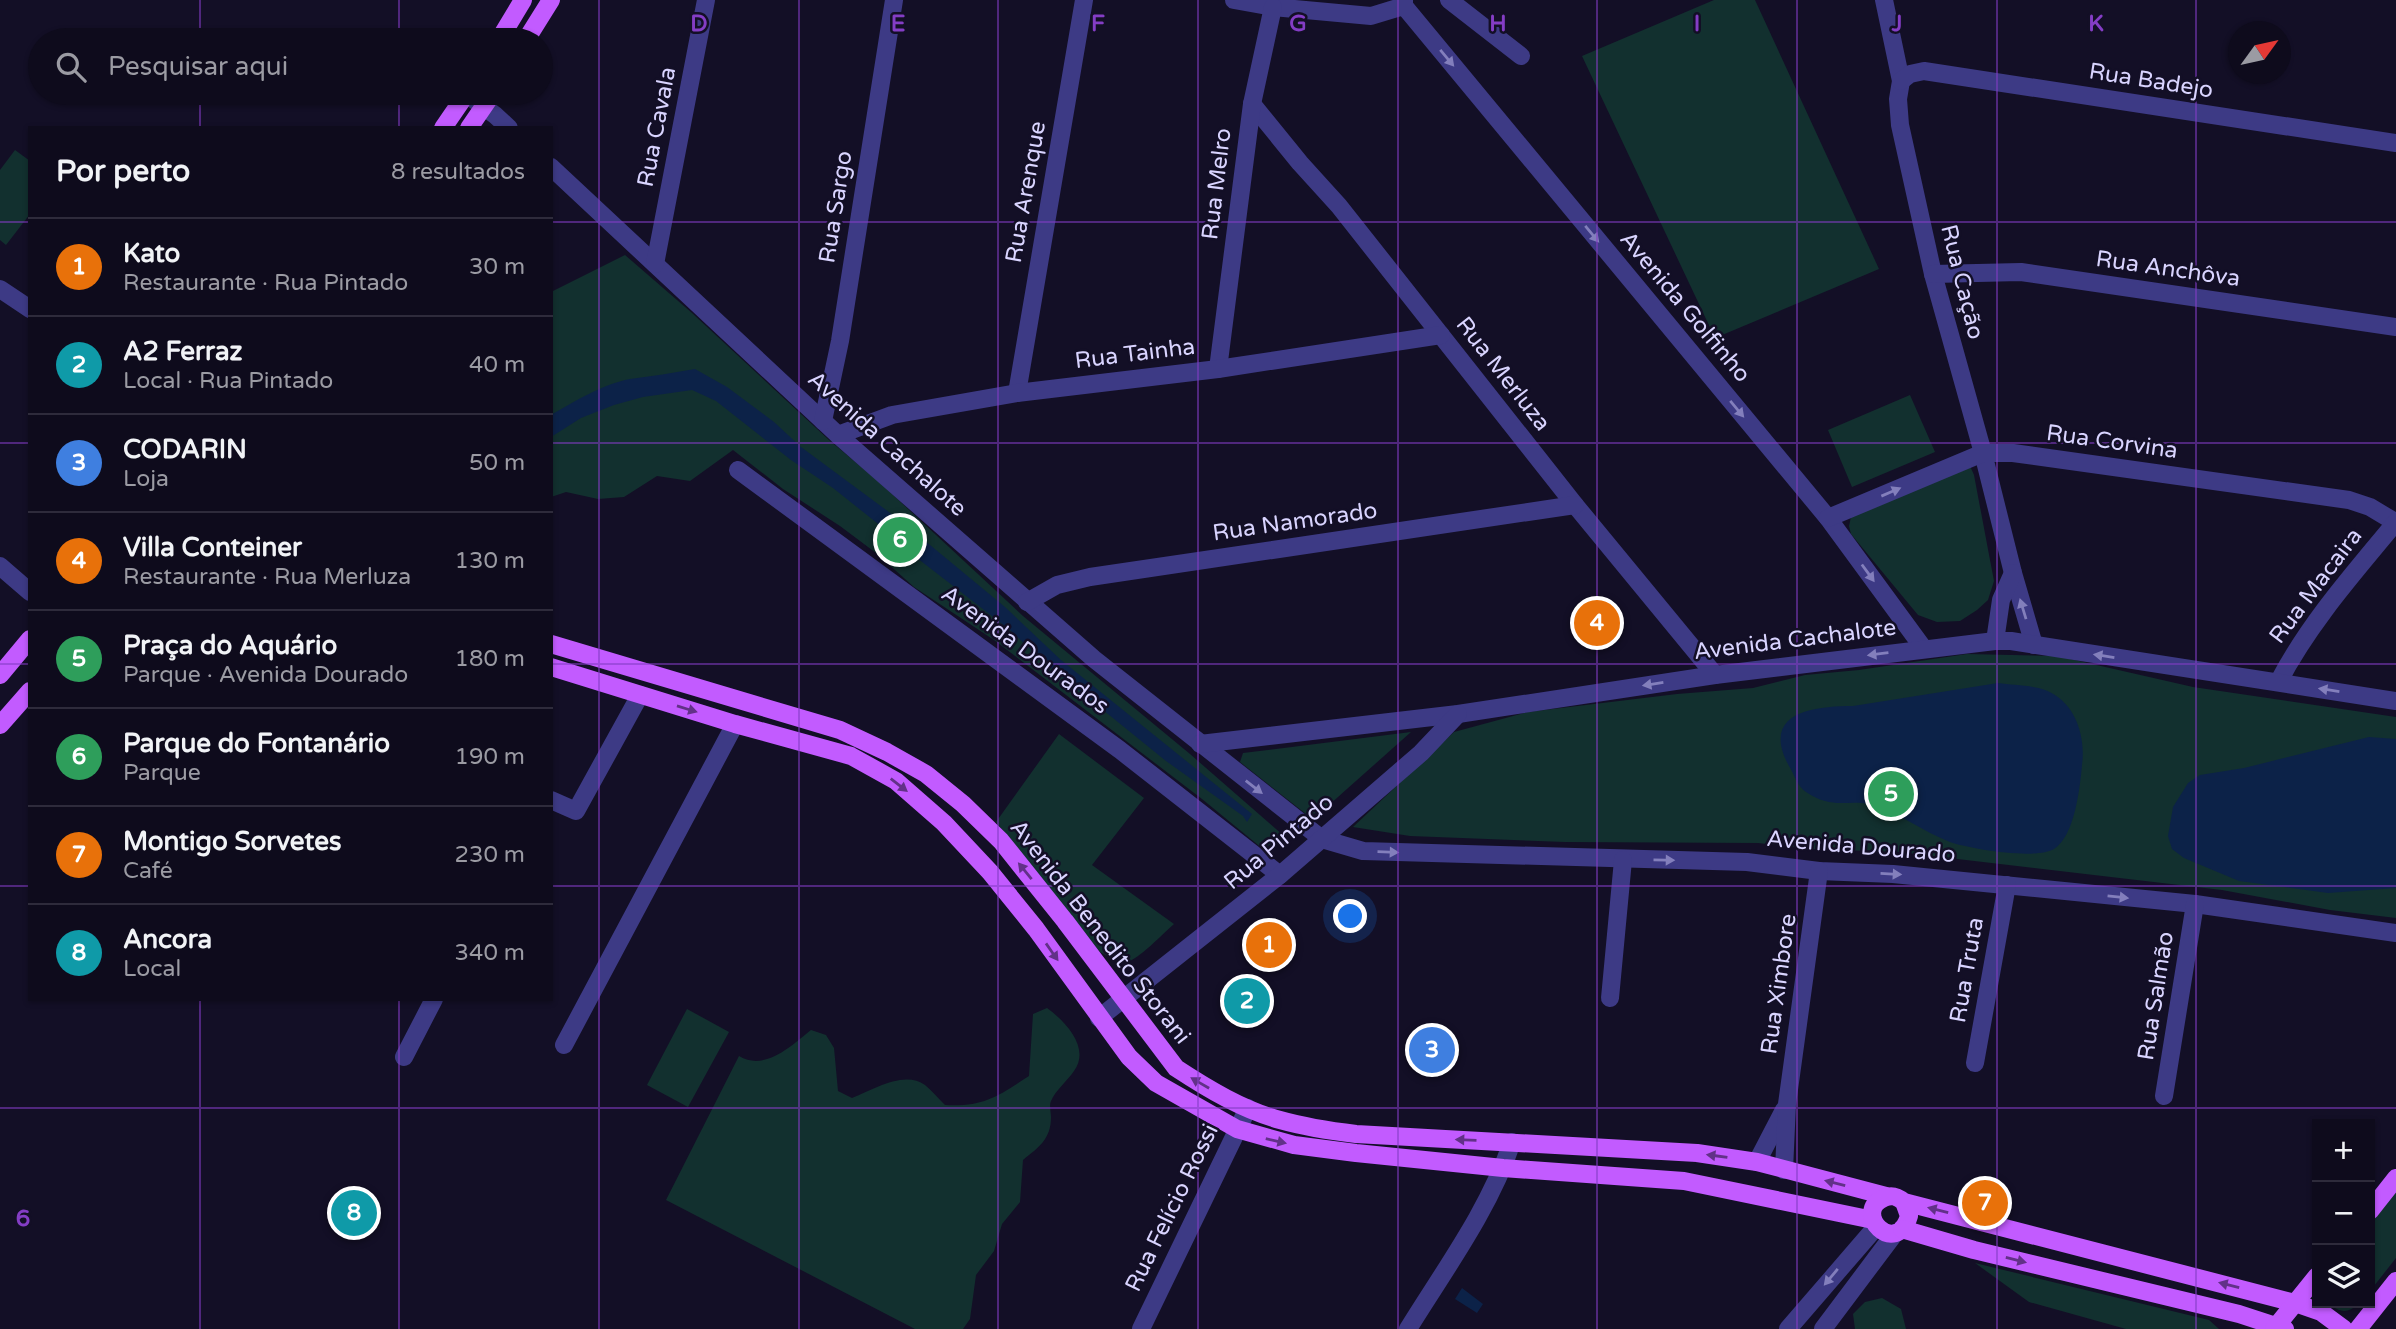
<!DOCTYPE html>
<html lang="pt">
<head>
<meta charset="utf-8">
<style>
	:root { --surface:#0e0b1c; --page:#1c1929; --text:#f1f3f6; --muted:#9b9ba3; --line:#2e2b3b; --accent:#00e5ff }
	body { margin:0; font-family:"Varela Round",sans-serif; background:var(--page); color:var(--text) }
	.controls { position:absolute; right:21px; bottom:21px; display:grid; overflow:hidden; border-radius:0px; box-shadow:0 2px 5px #0004 }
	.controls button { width:63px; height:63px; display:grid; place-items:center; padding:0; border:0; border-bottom:2px solid var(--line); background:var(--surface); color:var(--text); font:35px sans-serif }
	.compass { position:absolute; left:2228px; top:21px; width:63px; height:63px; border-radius:50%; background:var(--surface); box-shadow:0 2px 5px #0004; rotate:57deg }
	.you { position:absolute; left:1351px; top:917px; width:24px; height:24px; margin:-18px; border:5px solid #fff; border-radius:50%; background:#1a73e8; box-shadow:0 0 0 10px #1a73e833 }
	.badge { display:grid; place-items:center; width:46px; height:46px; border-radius:50%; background:var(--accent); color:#fff; font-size:23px; font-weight:700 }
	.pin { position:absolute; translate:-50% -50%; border:4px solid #fff; box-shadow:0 2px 7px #0006 }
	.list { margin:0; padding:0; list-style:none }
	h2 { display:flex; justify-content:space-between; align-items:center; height:91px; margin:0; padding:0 28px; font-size:30px }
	h2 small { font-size:23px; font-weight:400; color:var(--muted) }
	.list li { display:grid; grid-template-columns:46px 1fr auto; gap:21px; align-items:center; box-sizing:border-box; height:98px; padding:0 28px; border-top:2px solid var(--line) }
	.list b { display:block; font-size:26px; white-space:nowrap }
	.list p { margin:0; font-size:23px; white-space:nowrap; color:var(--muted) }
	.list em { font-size:23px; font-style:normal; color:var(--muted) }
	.icon { flex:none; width:38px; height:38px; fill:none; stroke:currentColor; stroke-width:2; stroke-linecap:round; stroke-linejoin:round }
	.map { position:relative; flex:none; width:2396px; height:1329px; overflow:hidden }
	.search { position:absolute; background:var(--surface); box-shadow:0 2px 5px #0004; left:28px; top:28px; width:525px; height:77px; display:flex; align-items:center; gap:18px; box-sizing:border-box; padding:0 24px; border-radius:38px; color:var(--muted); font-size:26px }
	.panel { position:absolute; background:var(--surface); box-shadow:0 2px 5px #0004; left:28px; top:126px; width:525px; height:875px; border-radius:0px }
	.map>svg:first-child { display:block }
</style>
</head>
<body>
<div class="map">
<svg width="2396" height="1329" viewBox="0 0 2396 1329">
	<rect width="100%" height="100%" fill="#130f26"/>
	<g fill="#12302f">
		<path d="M1714,0H1755L1879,269L1715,338L1582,56Z"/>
		<path d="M15,150L30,161V214L6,245L0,240V170Z"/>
		<path d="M625,255L692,313L829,440L878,481L1023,616L1190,754L1284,836L1263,849L1202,799L994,640L914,587L876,553L840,526L783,489L733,450L690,481L657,476L624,497L598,499L566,492L551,497V292Z"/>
		<path d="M1910,395L1935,452L1852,487L1828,430Z"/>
		<path d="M1970,466L1974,475L1994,581L1988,600L1977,610L1960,621L1937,622L1918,615L1851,534L1849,526L1851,517Z"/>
		<path d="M1967,654L2057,656L2193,687L2396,717V918L2330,910L2222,890L1898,852L1813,849L1758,843L1565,842L1410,836L1353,827L1454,732L1528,712L1677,694L1753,688L1805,675L1859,670Z"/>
		<path d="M1411,732L1320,813L1306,814L1240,762L1243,753Z"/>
		<path d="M1059,734L1144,798L1092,865L1174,924C1163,933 1139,960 1126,962C1116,963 1108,956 1100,952L996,822Z"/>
		<path d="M1047,1008C1065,1021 1091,1048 1074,1071C1068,1080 1055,1091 1051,1101C1049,1105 1051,1113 1051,1117C1051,1139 1039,1147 1023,1160L1020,1202L1002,1224L994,1251L976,1275L970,1319L963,1329H915L666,1200L739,1056C765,1072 792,1045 811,1030L826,1035L834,1048L838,1091L852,1098C873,1090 904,1070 925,1085C932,1091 939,1099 945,1105C984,1107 998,1096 1029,1076L1033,1014Z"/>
		<path d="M687,1009L729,1032L688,1107L647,1085Z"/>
		<path d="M2396,1191V1258L2370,1291V1224Z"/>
		<path d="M1975,1263L2209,1320L2219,1329H2126L2029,1302Z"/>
		<path d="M1882,1298L1901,1309L1906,1329H1855L1853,1314L1865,1302Z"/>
		<path d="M2327,1303H2360C2347,1314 2341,1313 2327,1303Z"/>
	</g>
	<g fill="#0c2248">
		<path d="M695,369L727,387L774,422L801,447L901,521L1005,607L1061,660L1252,814L1247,822L1243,816L1166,761L1045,663L1010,630L908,551L882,527L833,488L791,460L716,401L692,390L643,397L614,405L581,418L551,437V415C575,401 603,384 630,379C652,376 673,373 695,369Z"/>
		<path d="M1998,683C2012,685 2031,685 2045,690C2075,701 2086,736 2082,765C2080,787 2075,836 2054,849C2036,860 1970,849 1950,842C1924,832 1899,813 1873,805C1847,798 1835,811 1806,792C1798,787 1794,774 1789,766C1760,713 1812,706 1853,706Z"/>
		<path d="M2369,737L2396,739V888L2328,893L2239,881L2184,858L2172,849L2168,836L2173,807L2188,783L2200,775L2244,768Z"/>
		<path d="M1462,1288L1483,1304L1477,1313L1455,1299Z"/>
	</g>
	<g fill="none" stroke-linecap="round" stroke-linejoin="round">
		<g stroke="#3d3a85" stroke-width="18">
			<path d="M1234,0L1273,7L1371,16L1404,6"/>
			<path d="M1404,0V6L1828,518L1924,649"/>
			<path d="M1449,0L1521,56"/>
			<path d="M1884,0L1901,81L1898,99L1900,125L1933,274L1983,453L2013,573L2034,645"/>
			<path d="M1901,81L1910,74L1924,71L2396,143"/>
			<path d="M466,94L495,115L509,128"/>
			<path d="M1252,104L1300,163L1339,206L1575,505L1715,675"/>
			<path d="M551,167L838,435L1094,659L1322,839L1363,851L1747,862L1819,871L1893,874L2195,904L2396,933"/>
			<path d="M655,264L706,0"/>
			<path d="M1933,274L2021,272L2396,327"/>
			<path d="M0,289L30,309"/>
			<path d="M1218,369L1252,104L1273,7"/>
			<path d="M1017,393L1084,0"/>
			<path d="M823,421L840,341L894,0"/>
			<path d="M838,435L892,415L1017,393L1218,369L1441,335"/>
			<path d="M738,470L1120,750L1280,875"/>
			<path d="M1828,518L1983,453H2013L2349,500L2370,507L2395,522"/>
			<path d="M0,566L30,592"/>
			<path d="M1027,602L1057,585L1090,577L1575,505"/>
			<path d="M1995,641L2001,600L2013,573"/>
			<path d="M2279,681C2310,622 2354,573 2396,522"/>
			<path d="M1200,744L1458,714L1715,675L1995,641H2011L2396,701"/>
			<path d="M551,800L576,811L640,695"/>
			<path d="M1610,998L1623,860"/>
			<path d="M1099,1018L1280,875L1421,753L1458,714"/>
			<path d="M564,1045L735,724"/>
			<path d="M404,1057L434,999"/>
			<path d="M1975,1063L2007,885"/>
			<path d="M2164,1096L2195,904"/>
			<path d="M1757,1162L1784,1110"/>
			<path d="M1784,1170L1787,1104L1819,871"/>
			<path d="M1141,1329L1248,1108"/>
			<path d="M1408,1329C1445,1269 1489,1210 1512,1142"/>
			<path d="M1788,1329L1876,1227"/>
			<path d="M1823,1329L1895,1233"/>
		</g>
		<g stroke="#c25bff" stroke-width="18">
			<path d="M499,40L523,0"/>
			<path d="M526,40L551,0"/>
			<path d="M443,128L467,93"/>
			<path d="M469,128L493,93"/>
			<path d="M551,644L840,730L887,752L926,774L963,804L1001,841L1065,921L1176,1068C1208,1089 1243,1110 1280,1120C1305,1127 1331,1131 1356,1134L1697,1153L1757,1162L1886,1196"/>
			<path d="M551,667L735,724L851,756L896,781L944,823L990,872L1036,929L1129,1057L1156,1083L1237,1129L1294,1145L1356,1153L1503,1168L1684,1181L1873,1220"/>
			<path d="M0,675L30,639"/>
			<path d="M0,725L30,691"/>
			<path d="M1904,1202L1909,1216C1896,1259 1851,1212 1884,1198C1892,1194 1898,1197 1904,1202L2295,1303L2321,1312L2344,1329"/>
			<path d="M2370,1211L2396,1178"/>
			<path d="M1902,1229L1974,1250L2239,1314L2285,1329"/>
			<path d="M2274,1329L2317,1276"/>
			<path d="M2358,1329L2396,1281"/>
		</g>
	</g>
	<defs><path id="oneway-solid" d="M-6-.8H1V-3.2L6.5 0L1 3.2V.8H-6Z" transform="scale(1.75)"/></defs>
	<g fill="#837fbc">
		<use href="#oneway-solid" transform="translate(1447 58) rotate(50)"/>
		<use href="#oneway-solid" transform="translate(1592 234) rotate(50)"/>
		<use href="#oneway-solid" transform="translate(1737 409) rotate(50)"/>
		<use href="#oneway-solid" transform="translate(1891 492) rotate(-23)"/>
		<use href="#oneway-solid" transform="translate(1868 573) rotate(54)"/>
		<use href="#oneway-solid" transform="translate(2023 609) rotate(-107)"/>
		<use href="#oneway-solid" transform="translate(1878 654) rotate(173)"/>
		<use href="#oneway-solid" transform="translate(2104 656) rotate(-171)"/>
		<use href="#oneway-solid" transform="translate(1653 684) rotate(171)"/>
		<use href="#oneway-solid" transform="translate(2329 690) rotate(-171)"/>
		<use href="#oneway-solid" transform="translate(1254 787) rotate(38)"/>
		<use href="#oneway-solid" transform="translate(1388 852) rotate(2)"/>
		<use href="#oneway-solid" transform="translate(1664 860) rotate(1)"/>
		<use href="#oneway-solid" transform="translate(1891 874) rotate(3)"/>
		<use href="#oneway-solid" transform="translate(2118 897) rotate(6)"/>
		<use href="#oneway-solid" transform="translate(1831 1277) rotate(130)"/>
	</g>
	<g fill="#623188">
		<use href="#oneway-solid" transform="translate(687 709) rotate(17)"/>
		<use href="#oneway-solid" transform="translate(899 785) rotate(38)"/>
		<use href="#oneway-solid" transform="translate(1025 871) rotate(-129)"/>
		<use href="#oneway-solid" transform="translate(1052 952) rotate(55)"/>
		<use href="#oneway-solid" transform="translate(1200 1083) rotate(-150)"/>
		<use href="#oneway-solid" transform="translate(1466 1140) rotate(-178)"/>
		<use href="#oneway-solid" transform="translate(1276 1141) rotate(13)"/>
		<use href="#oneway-solid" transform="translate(1717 1156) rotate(-172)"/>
		<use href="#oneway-solid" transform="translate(1835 1183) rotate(-166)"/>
		<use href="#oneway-solid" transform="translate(1938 1210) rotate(-166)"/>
		<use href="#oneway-solid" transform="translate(2016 1260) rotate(14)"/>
		<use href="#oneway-solid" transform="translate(2229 1285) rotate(-166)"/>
	</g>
	<path fill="none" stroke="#843dc5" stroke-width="2" stroke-opacity="0.55" d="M200,0V40M399,0V40M599,0V1329M799,0V1329M998,0V1329M1198,0V1329M1398,0V1329M1597,0V1329M1797,0V1329M1997,0V1329M2196,0V1329M200,93V128M399,93V128M0,222H30M551,222H2396M0,443H30M551,443H2396M0,664H30M551,664H2396M0,886H30M551,886H2396M200,999V1329M399,999V1329M0,1108H2396"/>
	<g text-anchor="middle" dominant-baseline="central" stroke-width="5" stroke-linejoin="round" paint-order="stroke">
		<g font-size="23" fill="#d9d4ff" stroke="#130f26">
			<text transform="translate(2151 81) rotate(9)">Rua Badejo</text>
			<text transform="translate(657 127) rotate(-79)">Rua Cavala</text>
			<text transform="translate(1217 184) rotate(-83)">Rua Melro</text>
			<text transform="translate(1026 192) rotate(-80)">Rua Arenque</text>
			<text transform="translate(836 207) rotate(-81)">Rua Sargo</text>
			<text transform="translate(2168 269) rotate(8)">Rua Anchôva</text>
			<text transform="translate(1962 282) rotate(76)">Rua Cação</text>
			<text transform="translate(1685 307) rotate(50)">Avenida Golfinho</text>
			<text transform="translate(1135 354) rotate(-7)">Rua Tainha</text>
			<text transform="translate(1503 374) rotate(52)">Rua Merluza</text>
			<text transform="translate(2112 442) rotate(8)">Rua Corvina</text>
			<text transform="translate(887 444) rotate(42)">Avenida Cachalote</text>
			<text transform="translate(1295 522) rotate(-8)">Rua Namorado</text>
			<text transform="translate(2316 586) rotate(-53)">Rua Macaira</text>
			<text transform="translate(1795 640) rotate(-7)">Avenida Cachalote</text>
			<text transform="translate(1025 650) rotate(36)">Avenida Dourados</text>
			<text transform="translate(1279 842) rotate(-40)">Rua Pintado</text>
			<text transform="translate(1861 847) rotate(5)">Avenida Dourado</text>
			<text transform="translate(1100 932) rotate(52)">Avenida Benedito Storani</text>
			<text transform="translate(1967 970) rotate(-80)">Rua Truta</text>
			<text transform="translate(1779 984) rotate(-82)">Rua Ximbore</text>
			<text transform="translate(2156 996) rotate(-81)">Rua Salmão</text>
			<text transform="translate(1172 1208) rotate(-64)">Rua Felício Rossi</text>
		</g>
	</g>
	<g font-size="23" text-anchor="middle" font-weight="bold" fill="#843dc5" stroke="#130f26" stroke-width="5" stroke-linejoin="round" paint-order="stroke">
		<text x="699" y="31">D</text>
		<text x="898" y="31">E</text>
		<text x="1098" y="31">F</text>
		<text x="1298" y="31">G</text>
		<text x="1498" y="31">H</text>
		<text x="1697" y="31">I</text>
		<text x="1897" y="31">J</text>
		<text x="2096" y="31">K</text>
		<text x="23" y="1226">6</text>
	</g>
</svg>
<div class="controls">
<button>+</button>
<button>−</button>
<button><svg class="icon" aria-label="layers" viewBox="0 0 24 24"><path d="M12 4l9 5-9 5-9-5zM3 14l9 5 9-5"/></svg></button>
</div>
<svg class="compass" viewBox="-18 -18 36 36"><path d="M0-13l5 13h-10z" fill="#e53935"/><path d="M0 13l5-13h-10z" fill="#9b9ba3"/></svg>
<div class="you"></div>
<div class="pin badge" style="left:1269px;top:945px;background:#e8710a">1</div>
<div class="pin badge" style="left:1247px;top:1001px;background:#0f9aa8">2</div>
<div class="pin badge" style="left:1432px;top:1050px;background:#3f7fe0">3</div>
<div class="pin badge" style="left:1597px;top:623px;background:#e8710a">4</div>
<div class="pin badge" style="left:1891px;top:794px;background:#2e9e5b">5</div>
<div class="pin badge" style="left:900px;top:540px;background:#2e9e5b">6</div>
<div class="pin badge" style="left:1985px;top:1203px;background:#e8710a">7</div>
<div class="pin badge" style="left:354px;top:1213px;background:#0f9aa8">8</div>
<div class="search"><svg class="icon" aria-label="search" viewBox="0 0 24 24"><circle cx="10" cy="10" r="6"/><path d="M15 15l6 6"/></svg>Pesquisar aqui</div>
<section class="panel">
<h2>Por perto<small>8 resultados</small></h2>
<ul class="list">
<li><span class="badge" style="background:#e8710a">1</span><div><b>Kato</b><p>Restaurante · Rua Pintado</p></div><em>30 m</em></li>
<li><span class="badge" style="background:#0f9aa8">2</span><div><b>A2 Ferraz</b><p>Local · Rua Pintado</p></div><em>40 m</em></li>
<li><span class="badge" style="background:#3f7fe0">3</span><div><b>CODARIN</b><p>Loja</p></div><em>50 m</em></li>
<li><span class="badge" style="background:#e8710a">4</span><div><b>Villa Conteiner</b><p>Restaurante · Rua Merluza</p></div><em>130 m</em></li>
<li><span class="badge" style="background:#2e9e5b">5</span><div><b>Praça do Aquário</b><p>Parque · Avenida Dourado</p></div><em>180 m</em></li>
<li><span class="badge" style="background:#2e9e5b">6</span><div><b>Parque do Fontanário</b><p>Parque</p></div><em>190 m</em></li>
<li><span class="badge" style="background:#e8710a">7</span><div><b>Montigo Sorvetes</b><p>Café</p></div><em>230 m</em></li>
<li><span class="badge" style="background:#0f9aa8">8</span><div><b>Ancora</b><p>Local</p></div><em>340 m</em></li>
</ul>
</section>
</div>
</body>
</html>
